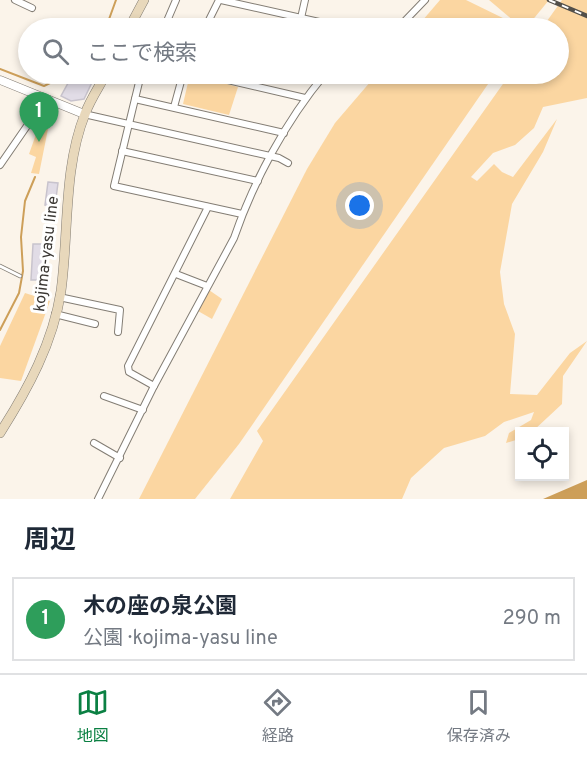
<!DOCTYPE html>
<html lang="ja">
<head>
<meta charset="utf-8">
<style>
	:root { --surface:#fff; --page:#f2f2f3; --text:#1f2937; --muted:#747a83; --line:#e0e1e3; --accent:#0b8043 }
	body { margin:0; font-family:Overpass,"Noto Sans JP",sans-serif; background:var(--page); color:var(--text) }
	.controls { position:absolute; right:18px; bottom:18px; display:grid; overflow:hidden; border-radius:0px; box-shadow:0 3px 9px #0003 }
	.controls button { width:54px; height:54px; display:grid; place-items:center; padding:0; border:0; border-bottom:2px solid var(--line); background:var(--surface); color:var(--text); font:30px sans-serif }
	.you { position:absolute; left:360px; top:206px; width:21px; height:21px; margin:-15px; border:4px solid #fff; border-radius:50%; background:#1a73e8; box-shadow:0 0 0 9px #1a73e833 }
	.badge { display:grid; place-items:center; width:39px; height:39px; border-radius:50%; background:var(--accent); color:#fff; font-size:20px; font-weight:700 }
	.pin { position:absolute; translate:-50% -50px; filter:drop-shadow(0 2px 3px #0008) }
	.pin::after { content:''; position:absolute; top:32px; width:21px; height:18px; background:inherit; clip-path:polygon(0 0,100% 0,50% 100%) }
	.list { margin:0; padding:0; list-style:none }
	h2 { display:flex; justify-content:space-between; align-items:center; height:78px; margin:0; padding:0 24px; font-size:26px }
	h2 small { font-size:20px; font-weight:400; color:var(--muted) }
	.list li { display:grid; grid-template-columns:39px 1fr auto; gap:18px; align-items:center; box-sizing:border-box; height:84px; margin:0 12px 12px; padding:0 12px; border:2px solid var(--line); border-radius:0px }
	.list b { display:block; font-size:22px; white-space:nowrap }
	.list p { margin:0; font-size:20px; white-space:nowrap; color:var(--muted) }
	.list em { font-size:20px; font-style:normal; color:var(--muted) }
	.icon { flex:none; width:33px; height:33px; fill:none; stroke:currentColor; stroke-width:2; stroke-linecap:round; stroke-linejoin:round }
	.map { position:relative; flex:none; width:587px; height:499px; overflow:hidden }
	.search { position:absolute; background:var(--surface); box-shadow:0 3px 9px #0003; left:18px; right:18px; top:18px; height:66px; display:flex; align-items:center; gap:15px; box-sizing:border-box; padding:0 21px; border-radius:33px; color:var(--muted); font-size:22px }
	.sheet { height:174px; background:var(--surface) }
	nav { display:flex; justify-content:space-around; align-items:center; box-sizing:border-box; height:84px; border-top:2px solid var(--line); background:var(--surface); font-size:16px; color:var(--muted) }
	nav a { display:grid; justify-items:center; gap:3px }
	nav .on { color:var(--accent) }
	.map>svg:first-child { display:block }
</style>
</head>
<body>
<div class="map">
<svg width="587" height="499" viewBox="0 0 587 499">
	<rect width="100%" height="100%" fill="#fbf4ea"/>
	<g fill="#fbd6a1">
		<path d="M440,0H466L509,21L515,28H416Z"/>
		<path d="M489,0H549L526,28H522Z"/>
		<path d="M562,0H587V98L543,107L534,128L515,145L493,153L471,177L477,181L494,164L502,172L513,177L557,119L543,152L512,204L500,272L504,304L515,334L510,394L537,395L570,353L587,341L563,376L562,404L533,431L520,432L519,439L506,443L509,433L531,420L534,412L504,422L485,436L444,448L411,478L402,499H230L263,441L257,431L510,74H558V28H542Z"/>
		<path d="M190,74L238,87L229,115L183,104Z"/>
		<path d="M377,74H495L239,444L195,499H139L307,169L335,123Z"/>
		<path d="M39,126L48,129L39,174L31,173L36,157L29,154Z"/>
		<path d="M209,290L222,299L212,319L198,311Z"/>
		<path d="M25,293L50,301L21,381L0,378V346Z"/>
	</g>
	<path fill="#cd9f59" d="M587,480V499H543Z"/>
	<g fill="none" stroke-linecap="round" stroke-linejoin="round">
		<g stroke="#cd9f59" stroke-width="2">
			<path d="M102,28L108,22L116,0"/>
			<path d="M0,69L44,86L52,82L58,74"/>
			<path d="M0,330L19,293L23,271L21,237L25,201L35,177"/>
		</g>
	</g>
	<g fill="#e1dce6" stroke="#c8c3cd" stroke-width="1.5">
		<path d="M73,74H96L84,99L71,101L61,96Z"/>
		<path d="M48,182L58,183L55,206L45,205Z"/>
		<path d="M33,244H45L43,280H31Z"/>
	</g>
	<g fill="none" stroke-linecap="round" stroke-linejoin="round">
		<defs>
			<path id="service" d="M0,266L20,276"/>
			<g id="minor">
				<path d="M15,0L32,8"/>
				<path d="M221,0L346,28"/>
				<path d="M301,18L305,0"/>
				<path d="M164,28L176,0"/>
				<path d="M205,28L219,0"/>
				<path d="M398,28L425,0"/>
				<path d="M141,74L114,186L242,214"/>
				<path d="M202,74L305,98"/>
				<path d="M135,99L284,133"/>
				<path d="M174,107L183,74"/>
				<path d="M84,114L279,158L288,163"/>
				<path d="M122,151L258,181"/>
				<path d="M0,165L29,123L30,103L33,94"/>
				<path d="M176,274L207,286"/>
				<path d="M59,297L120,310L118,332"/>
				<path d="M55,314L95,324"/>
				<path d="M154,386L129,372L128,366L208,207"/>
				<path d="M104,396L143,410"/>
				<path d="M94,443L120,458"/>
				<path d="M98,499L154,386L234,238C254,180 286,121 325,74"/>
			</g>
			<path id="tertiary" d="M0,80L84,114"/>
			<g id="secondary">
				<path d="M129,28L144,0"/>
				<path d="M0,433C28,389 53,343 61,291C69,233 63,169 85,114C90,100 99,87 106,74"/>
			</g>
		</defs>
		<use href="#service" stroke="#837d74" stroke-width="4.5"/>
		<use href="#minor" stroke="#837d74" stroke-width="8"/>
		<use href="#tertiary" stroke="#837d74" stroke-width="9"/>
		<use href="#secondary" stroke="#837d74" stroke-width="10"/>
		<use href="#service" stroke="#fff" stroke-width="3"/>
		<use href="#minor" stroke="#fff" stroke-width="6"/>
		<use href="#tertiary" stroke="#fff" stroke-width="8"/>
		<use href="#secondary" stroke="#e8d8bb" stroke-width="9"/>
		<defs>
			<path id="rail" d="M549,0L587,16"/>
		</defs>
		<use href="#rail" stroke="#524f4a" stroke-width="4.5"/>
		<use href="#rail" stroke="#fff" stroke-width="2" stroke-dasharray="7" stroke-linecap="butt"/>
	</g>
	<g text-anchor="middle" dominant-baseline="central" stroke-width="6" stroke-linejoin="round" paint-order="stroke">
		<g font-size="16" fill="#3b3834" stroke="#fff">
			<text transform="translate(47 254) rotate(-83)">kojima-yasu line</text>
		</g>
	</g>
</svg>
<div class="controls">
<button><svg class="icon" aria-label="locate" viewBox="0 0 24 24"><circle cx="12" cy="12" r="6"/><path d="M12 2v4M12 18v4M2 12h4M18 12h4"/></svg></button>
</div>
<div class="you"></div>
<div class="pin badge" style="left:39px;top:142px;background:#2e9e5b">1</div>
<div class="search"><svg class="icon" aria-label="search" viewBox="0 0 24 24"><circle cx="10" cy="10" r="6"/><path d="M15 15l6 6"/></svg>ここで検索</div>
</div>
<section class="sheet">
<h2>周辺<small></small></h2>
<ul class="list">
<li><span class="badge" style="background:#2e9e5b">1</span><div><b>木の座の泉公園</b><p>公園 · kojima-yasu line</p></div><em>290 m</em></li>
</ul>
</section>
<nav>
<a class="on"><svg class="icon" aria-label="map" viewBox="0 0 24 24"><path d="M3 6l6-2 6 2 6-2v14l-6 2-6-2-6 2zM9 4v14M15 6v14"/></svg>地図</a>
<a><svg class="icon" aria-label="directions" viewBox="0 0 24 24"><path d="M12 3l9 9-9 9-9-9zM9 14v-3h6M13 9l2 2-2 2"/></svg>経路</a>
<a><svg class="icon" aria-label="saved" viewBox="0 0 24 24"><path d="M7 4h10v16l-5-4-5 4z"/></svg>保存済み</a>
</nav>
</body>
</html>
